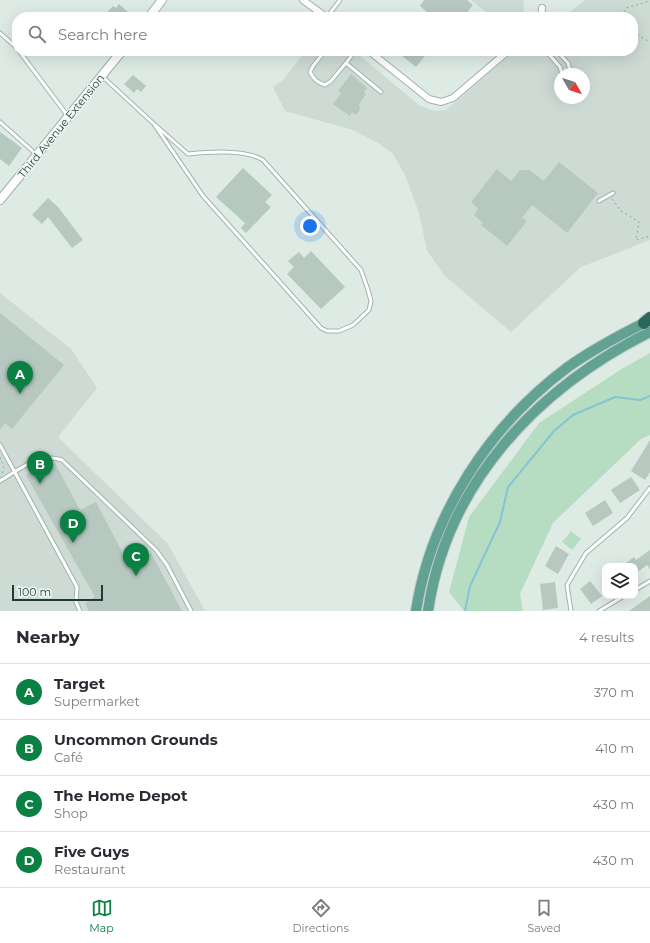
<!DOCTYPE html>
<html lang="en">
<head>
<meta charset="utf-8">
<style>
	:root { --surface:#fff; --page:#f2f2f3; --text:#2b2b33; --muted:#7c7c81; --line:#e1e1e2; --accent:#0b8043 }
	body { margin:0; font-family:Montserrat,sans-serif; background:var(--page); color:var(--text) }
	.controls { position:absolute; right:12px; bottom:12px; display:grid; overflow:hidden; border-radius:8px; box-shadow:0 4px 16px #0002 }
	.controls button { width:36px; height:36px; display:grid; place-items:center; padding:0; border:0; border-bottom:1px solid var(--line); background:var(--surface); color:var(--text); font:20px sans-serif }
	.compass { position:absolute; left:554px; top:68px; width:36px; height:36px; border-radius:50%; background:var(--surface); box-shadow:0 4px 16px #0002; rotate:129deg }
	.scale { position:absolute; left:12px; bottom:10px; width:91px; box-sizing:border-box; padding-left:4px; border:2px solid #1f3b34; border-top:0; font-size:11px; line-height:14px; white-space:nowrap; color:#1f3b34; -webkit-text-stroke:3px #eff7f3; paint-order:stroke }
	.you { position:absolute; left:310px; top:226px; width:14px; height:14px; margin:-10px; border:3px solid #fff; border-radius:50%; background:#1a73e8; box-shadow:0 0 0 6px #1a73e833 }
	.badge { display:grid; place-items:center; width:26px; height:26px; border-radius:50%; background:var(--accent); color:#fff; font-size:13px; font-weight:700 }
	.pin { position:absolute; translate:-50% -33px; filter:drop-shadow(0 1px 2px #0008) }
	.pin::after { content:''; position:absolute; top:21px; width:14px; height:12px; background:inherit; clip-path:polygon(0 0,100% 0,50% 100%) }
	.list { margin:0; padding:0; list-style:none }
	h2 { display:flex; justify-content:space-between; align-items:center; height:52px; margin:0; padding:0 16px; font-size:17px }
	h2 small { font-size:13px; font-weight:400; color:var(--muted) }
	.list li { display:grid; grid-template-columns:26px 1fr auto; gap:12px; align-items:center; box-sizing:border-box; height:56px; padding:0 16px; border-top:1px solid var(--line) }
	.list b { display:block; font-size:15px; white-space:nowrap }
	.list p { margin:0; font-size:13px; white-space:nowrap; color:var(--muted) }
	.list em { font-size:13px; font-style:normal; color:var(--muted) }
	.icon { flex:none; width:22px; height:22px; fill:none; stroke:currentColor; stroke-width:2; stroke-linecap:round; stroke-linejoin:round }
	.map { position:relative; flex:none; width:650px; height:611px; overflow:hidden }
	.search { position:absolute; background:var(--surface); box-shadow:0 4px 16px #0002; left:12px; right:12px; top:12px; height:44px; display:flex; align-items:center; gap:10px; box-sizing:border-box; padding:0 14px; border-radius:16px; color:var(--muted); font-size:15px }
	.sheet { height:276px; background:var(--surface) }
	nav { display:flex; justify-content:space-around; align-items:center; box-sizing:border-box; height:56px; border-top:1px solid var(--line); background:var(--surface); font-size:11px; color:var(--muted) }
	nav a { display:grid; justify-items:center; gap:2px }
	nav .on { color:var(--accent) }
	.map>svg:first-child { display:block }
</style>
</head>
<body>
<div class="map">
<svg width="650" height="611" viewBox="0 0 650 611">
	<rect width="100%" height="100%" fill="#deebe5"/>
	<g fill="#cddbd4" fill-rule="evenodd">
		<path d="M471,0H524L523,17H492Z"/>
		<path d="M585,0H650V240L581,267L511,332L445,276L427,251L419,213L405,175L393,154L380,144L353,130L285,111L273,87L283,80L306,51H354L419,105L434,111L446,110L514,51H633V17H564ZM560,74H584V98H560Z"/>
		<path d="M0,293L71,349L97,388L58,437L168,544L205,611H0Z"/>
	</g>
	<g fill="#b6ddc1">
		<path d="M650,353V435L641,439L553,523L520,594L523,611H464L449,592L469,517L539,423L620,370Z"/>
		<path d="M571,531L581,539L572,550L562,542Z"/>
	</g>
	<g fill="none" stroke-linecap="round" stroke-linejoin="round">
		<path stroke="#83c5d3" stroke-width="2" d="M465,611L470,586L500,522L508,487L554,431L573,415L615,397L640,400L650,396"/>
	</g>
	<g fill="#b7c8c1">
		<path d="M424,0H467L473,5L468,11L475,17H432L420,6Z"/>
		<path d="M119,4L128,12L124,17H103L113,6L116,8Z"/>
		<path d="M396,51H429L416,67Z"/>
		<path d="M351,74L367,88L364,92L366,94L359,104L360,110L356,115L352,112L350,116L333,104L341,93L338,91Z"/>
		<path d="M133,75L146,86L141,92L137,89L134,93L124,84Z"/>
		<path d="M0,132L22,148L9,166L0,159Z"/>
		<path d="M559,162L598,193L567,233L532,205L522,218L527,221L507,246L481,225L483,223L474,215L478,209L471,202L497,169L511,181L520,170H529L544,181Z"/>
		<path d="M243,168L272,195L265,202L271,207L246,233L241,228L245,223L216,197Z"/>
		<path d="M48,198L58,207L83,240L72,248L48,217L42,224L32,215Z"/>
		<path d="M311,251L345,287L321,309L287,274L294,267L288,261L299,252L304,258Z"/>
		<path d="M0,313L64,365L12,429L5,423L0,430Z"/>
		<path d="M650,440V472L645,480L631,471Z"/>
		<path d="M55,463L80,510L96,502L129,565L151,553L182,611H89L85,603L95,597L26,475L39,468L41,471Z"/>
		<path d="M631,477L640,490L620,503L611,490Z"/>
		<path d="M605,500L613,513L593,526L585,513Z"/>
		<path d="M556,546L569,554L558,574L545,566Z"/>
		<path d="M650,550V569L647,565L635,574V566H622L634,557L636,560Z"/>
		<path d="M590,581L602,596L591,604L580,589Z"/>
		<path d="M555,582L558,608L543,610L540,584Z"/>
		<path d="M650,596V611H629Z"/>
	</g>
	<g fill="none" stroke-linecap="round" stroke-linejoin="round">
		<defs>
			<g id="service">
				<path d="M327,17L340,0"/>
				<path d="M0,33L17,48"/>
				<path d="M19,51L67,115"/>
				<path d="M325,51L313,66L310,72C314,80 317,82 325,85L331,81L346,63"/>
				<path d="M355,51L346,63L381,92"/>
				<path d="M546,51L560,67L562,74"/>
				<path d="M557,51L568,63L571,74"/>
				<path d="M103,77L154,124L203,196L321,328L327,331H339L353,325L369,310L371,301L368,290L361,270L263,160C245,149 209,152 188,154L154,124"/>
				<path d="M0,122L36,154"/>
				<path d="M599,201L613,193"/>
				<path d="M0,445L77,587L76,602L80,611"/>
				<path d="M0,481C19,470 38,452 62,460L156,550L167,565L191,611"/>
				<path d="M635,590L650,581"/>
				<path d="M571,611L567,585L586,553L627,518L650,488"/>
				<path d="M599,611L624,596"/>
			</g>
			<g id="minor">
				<path d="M303,0L326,17"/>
				<path d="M541,17L542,8"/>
				<path d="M369,51L429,99L441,102L453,98L508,51"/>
			</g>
			<g id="tertiary">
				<path d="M149,17L162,0"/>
				<path d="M0,200L122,51"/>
			</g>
			<g id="primary">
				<path d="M416,611C431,514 490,425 568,367C592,350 618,336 644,323"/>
				<path d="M428,611C447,482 538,388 650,332"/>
			</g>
			<path id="motorway" d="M644,323L650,318"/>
		</defs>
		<use href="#service" stroke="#a1b3ac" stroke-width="5"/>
		<use href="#minor" stroke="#a1b3ac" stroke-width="8"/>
		<use href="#tertiary" stroke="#a1b3ac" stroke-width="10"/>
		<use href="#primary" stroke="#c0c8c6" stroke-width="12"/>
		<use href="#motorway" stroke="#c0c8c6" stroke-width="14"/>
		<g stroke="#7db0a1" stroke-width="1" stroke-dasharray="2 3" stroke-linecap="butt">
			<path d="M625,17L624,12L626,8L650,1"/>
			<path d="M633,32L650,42"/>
			<path d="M612,199L621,211L639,222L636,240L650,236"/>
			<path d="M0,457L4,468L2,474"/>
		</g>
		<use href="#service" stroke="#fff" stroke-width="3"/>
		<use href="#minor" stroke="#fff" stroke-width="6"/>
		<use href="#tertiary" stroke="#fff" stroke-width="8"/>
		<use href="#primary" stroke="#61a293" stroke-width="10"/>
		<use href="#motorway" stroke="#2a685c" stroke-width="12"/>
	</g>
	<g text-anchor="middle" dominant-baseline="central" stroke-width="3" stroke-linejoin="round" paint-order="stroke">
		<g font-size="11" fill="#1f3b34" stroke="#eff7f3">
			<text transform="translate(61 126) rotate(-51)">Third Avenue Extension</text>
		</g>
	</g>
</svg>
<div class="controls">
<button><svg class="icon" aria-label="layers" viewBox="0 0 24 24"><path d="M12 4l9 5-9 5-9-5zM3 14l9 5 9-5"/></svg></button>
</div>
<svg class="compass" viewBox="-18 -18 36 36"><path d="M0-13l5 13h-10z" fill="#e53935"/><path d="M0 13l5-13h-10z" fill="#7c7c81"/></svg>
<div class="scale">100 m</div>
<div class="you"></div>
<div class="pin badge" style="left:20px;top:394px">A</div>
<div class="pin badge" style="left:40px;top:484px">B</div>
<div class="pin badge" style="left:136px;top:576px">C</div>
<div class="pin badge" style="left:73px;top:543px">D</div>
<div class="search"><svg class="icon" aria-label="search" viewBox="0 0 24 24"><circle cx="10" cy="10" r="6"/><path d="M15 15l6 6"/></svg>Search here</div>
</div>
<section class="sheet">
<h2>Nearby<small>4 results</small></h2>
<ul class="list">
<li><span class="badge">A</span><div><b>Target</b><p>Supermarket</p></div><em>370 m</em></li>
<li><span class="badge">B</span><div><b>Uncommon Grounds</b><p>Café</p></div><em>410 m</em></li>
<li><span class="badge">C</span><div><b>The Home Depot</b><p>Shop</p></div><em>430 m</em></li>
<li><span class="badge">D</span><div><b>Five Guys</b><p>Restaurant</p></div><em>430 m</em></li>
</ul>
</section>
<nav>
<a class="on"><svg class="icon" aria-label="map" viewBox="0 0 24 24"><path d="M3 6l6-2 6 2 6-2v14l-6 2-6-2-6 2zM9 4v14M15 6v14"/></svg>Map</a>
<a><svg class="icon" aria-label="directions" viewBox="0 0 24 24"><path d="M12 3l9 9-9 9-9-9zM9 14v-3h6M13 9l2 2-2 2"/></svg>Directions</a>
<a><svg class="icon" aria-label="saved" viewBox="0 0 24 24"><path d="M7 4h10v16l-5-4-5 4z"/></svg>Saved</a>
</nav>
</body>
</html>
